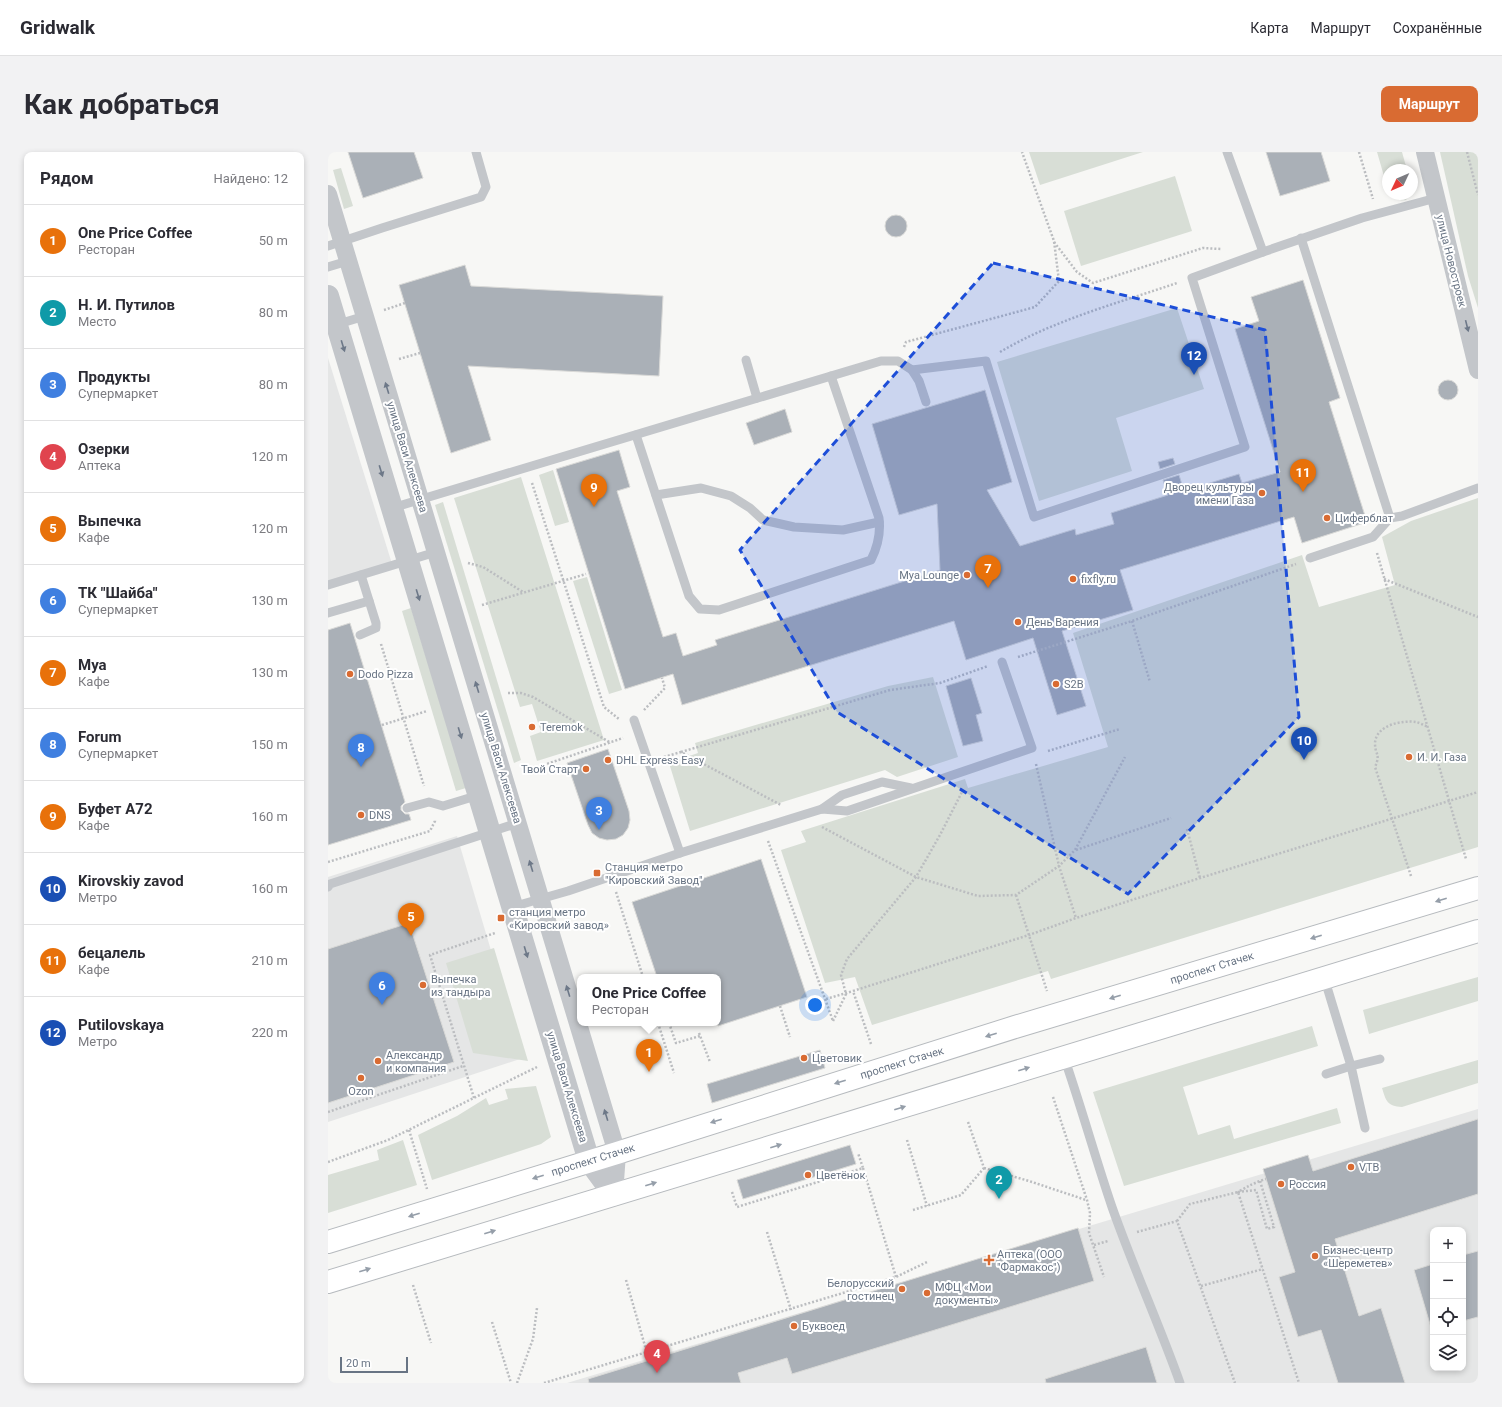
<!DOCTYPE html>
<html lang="ru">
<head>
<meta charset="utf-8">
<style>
	:root { --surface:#fff; --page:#f2f2f3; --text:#2b2b33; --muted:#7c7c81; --line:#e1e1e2; --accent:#d96b32 }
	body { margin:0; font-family:Roboto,sans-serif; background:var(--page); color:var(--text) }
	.controls { position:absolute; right:12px; bottom:12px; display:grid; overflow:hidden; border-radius:8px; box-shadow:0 2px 6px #0003 }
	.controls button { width:36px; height:36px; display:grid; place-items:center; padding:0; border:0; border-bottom:1px solid var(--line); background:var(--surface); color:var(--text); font:20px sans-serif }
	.compass { position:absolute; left:1054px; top:12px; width:36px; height:36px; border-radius:50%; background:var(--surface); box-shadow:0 2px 6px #0003; rotate:226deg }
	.scale { position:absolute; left:12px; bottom:10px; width:68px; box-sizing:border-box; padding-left:4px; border:2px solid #687484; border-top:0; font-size:11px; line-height:14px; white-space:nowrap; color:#687484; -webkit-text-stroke:3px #fff; paint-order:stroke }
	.you { position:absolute; left:487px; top:853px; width:14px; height:14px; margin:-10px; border:3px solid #fff; border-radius:50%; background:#1a73e8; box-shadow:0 0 0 6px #1a73e833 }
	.badge { display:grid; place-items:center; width:26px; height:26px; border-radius:50%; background:var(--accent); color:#fff; font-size:13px; font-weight:700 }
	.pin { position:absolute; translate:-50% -33px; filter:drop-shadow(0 1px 2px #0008) }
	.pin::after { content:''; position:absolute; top:21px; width:14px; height:12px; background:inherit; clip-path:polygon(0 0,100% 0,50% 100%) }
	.popup { position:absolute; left:249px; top:822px; width:144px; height:52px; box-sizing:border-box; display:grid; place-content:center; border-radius:8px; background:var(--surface); filter:drop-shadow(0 1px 3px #0005); font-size:13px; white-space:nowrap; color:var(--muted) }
	.popup b { font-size:15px; color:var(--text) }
	.popup::after { content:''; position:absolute; left:50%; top:100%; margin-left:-8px; border:8px solid transparent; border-top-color:var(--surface) }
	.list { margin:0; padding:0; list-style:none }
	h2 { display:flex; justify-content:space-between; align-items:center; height:52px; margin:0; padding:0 16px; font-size:17px }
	h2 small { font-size:13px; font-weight:400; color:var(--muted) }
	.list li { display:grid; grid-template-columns:26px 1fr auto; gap:12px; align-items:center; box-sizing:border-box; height:72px; padding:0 16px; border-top:1px solid var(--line) }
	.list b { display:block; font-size:15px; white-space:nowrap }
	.list p { margin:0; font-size:13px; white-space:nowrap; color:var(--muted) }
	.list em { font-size:13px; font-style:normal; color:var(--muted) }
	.icon { flex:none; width:22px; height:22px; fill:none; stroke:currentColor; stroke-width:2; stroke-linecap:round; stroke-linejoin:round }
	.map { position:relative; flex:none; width:1150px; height:1231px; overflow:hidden; border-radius:8px }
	header { display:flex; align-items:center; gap:24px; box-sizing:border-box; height:56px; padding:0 20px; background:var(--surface); border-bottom:1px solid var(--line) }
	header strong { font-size:19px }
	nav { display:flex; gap:22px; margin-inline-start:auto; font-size:14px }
	.intro { display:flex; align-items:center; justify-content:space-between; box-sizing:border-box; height:96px; padding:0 24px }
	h1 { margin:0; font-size:28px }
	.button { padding:10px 18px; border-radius:8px; background:var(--accent); color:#fff; font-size:14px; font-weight:700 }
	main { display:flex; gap:24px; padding:0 24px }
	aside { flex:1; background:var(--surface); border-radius:8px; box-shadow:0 2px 6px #0003 }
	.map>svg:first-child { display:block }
</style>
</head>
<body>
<header>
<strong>Gridwalk</strong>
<nav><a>Карта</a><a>Маршрут</a><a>Сохранённые</a></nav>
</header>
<div class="intro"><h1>Как добраться</h1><a class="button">Маршрут</a></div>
<main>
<aside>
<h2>Рядом<small>Найдено: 12</small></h2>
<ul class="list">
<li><span class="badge" style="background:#e8710a">1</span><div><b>One Price Coffee</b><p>Ресторан</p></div><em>50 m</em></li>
<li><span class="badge" style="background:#0f9aa8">2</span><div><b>Н. И. Путилов</b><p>Место</p></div><em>80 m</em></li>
<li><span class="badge" style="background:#3f7fe0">3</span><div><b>Продукты</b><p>Супермаркет</p></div><em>80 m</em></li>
<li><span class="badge" style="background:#e0444e">4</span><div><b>Озерки</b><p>Аптека</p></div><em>120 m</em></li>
<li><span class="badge" style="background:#e8710a">5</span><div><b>Выпечка</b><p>Кафе</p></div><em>120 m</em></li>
<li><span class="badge" style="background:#3f7fe0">6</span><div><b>ТК &quot;Шайба&quot;</b><p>Супермаркет</p></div><em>130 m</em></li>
<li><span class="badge" style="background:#e8710a">7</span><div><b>Mya</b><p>Кафе</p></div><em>130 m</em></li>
<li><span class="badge" style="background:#3f7fe0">8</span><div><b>Forum</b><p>Супермаркет</p></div><em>150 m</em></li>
<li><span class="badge" style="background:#e8710a">9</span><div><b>Буфет А72</b><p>Кафе</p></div><em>160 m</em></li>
<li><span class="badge" style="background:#1a4fb4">10</span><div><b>Kirovskiy zavod</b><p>Метро</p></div><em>160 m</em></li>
<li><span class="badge" style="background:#e8710a">11</span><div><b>бецалель</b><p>Кафе</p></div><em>210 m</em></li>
<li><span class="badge" style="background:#1a4fb4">12</span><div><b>Putilovskaya</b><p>Метро</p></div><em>220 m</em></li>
</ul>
</aside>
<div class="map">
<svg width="1150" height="1231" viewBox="0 0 1150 1231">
	<rect width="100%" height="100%" fill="#f7f7f5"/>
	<g fill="#e5e6e6" fill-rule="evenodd">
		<path d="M0,206L65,415L0,434Z"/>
		<path d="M129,684L195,906L0,970V725Z"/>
		<path d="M1150,957V1231H239ZM1105,1078H1135V1216H1105Z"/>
	</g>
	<g fill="#d8ded6">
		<path d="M701,0H815L712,33Z"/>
		<path d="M1049,0H1074L1079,18H1060V38Z"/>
		<path d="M1112,0H1150V156L1140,124Z"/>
		<path d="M13,16L25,54L16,57L5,18Z"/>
		<path d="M847,24L864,79L753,114L736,59Z"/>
		<path d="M1064,42H1083L1078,48C1071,49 1068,47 1064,42Z"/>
		<path d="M849,156L876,237L788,266L804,319L711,349L669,210Z"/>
		<path d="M225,318L241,370L227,374L211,323Z"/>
		<path d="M193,325L276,588L209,609L202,584L213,580L204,552L192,555L126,346Z"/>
		<path d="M1150,346V695L723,827L720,819L544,873L527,825L497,831L453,698L478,690L473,679L637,627L640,636L780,595L745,481L974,403L991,455L1067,433L1054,385L1083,369Z"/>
		<path d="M115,350L193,608L186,611L107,353Z"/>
		<path d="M259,425L294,538L281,542L245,429Z"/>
		<path d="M83,456L138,636L128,639L74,459Z"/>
		<path d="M605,525L630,605L569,625L557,618L362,679L341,611L370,601L367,591L560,534Z"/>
		<path d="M166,796L200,909L145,901L118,811Z"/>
		<path d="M1150,825V849L1041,882L1035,858Z"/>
		<path d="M984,874L990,894L855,935L870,983L902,973L906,987L1009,956L1013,971L796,1034L765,940Z"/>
		<path d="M1150,908V931L1074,955C1059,954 1058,949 1054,936Z"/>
		<path d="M208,934L223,985L213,992L104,1028L90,983L129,964L158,946L161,953L180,947L177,937Z"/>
		<path d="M75,988L89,1033L0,1061V1023L51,1008L49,998Z"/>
	</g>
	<g fill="#aab0b7" stroke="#d9d9d7">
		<path d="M20,0H86L95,26L35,46Z"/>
		<path d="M938,0H993L1002,29L952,44Z"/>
		<circle cx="568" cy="74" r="11"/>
		<path d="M137,113L143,134L335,144L331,224L140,214L163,288L123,301L71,133Z"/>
		<path d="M975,128L1012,246L1001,250L1039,370L974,391L966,365L792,418L805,458L734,479L758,554L729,563L705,486L638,508L626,469L354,553L345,522L297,537L228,317L291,298L302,335L289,339L335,485L348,481L355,504L389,493L387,488L612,418L609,352L571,363L544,272L657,238L684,330L659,338L692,394L747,377L748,383L786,372L783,361L840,343L835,328L851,323L856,339L911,322L914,331L952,320L907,177L931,169L923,145Z"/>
		<circle cx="1120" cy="238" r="10"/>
		<path d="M457,257L464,280L426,293L418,271Z"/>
		<path d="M845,306L847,312L832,317L830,310Z"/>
		<path d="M22,471L77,650L73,654V658L77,662H81L83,668L0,693V478Z"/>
		<path d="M643,526L654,561L648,563L655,589L635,594L618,534Z"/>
		<path d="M280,597L301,659L302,668L300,676L295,683L288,687L279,688L271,686L264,681L260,673L239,611Z"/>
		<path d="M433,707L479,845L390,874V825H329L304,750Z"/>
		<path d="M81,771L126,910L0,951V797Z"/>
		<path d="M492,898L497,916L384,951L379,932Z"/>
		<path d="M1150,967V1042L1007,1087L1031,1164L1053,1156L1077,1231H1010L993,1178L970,1185L951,1125L967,1120L935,1017L980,1003L985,1019Z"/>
		<path d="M522,993L528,1012L415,1047L409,1028Z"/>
		<path d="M750,1076L766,1129L464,1222L459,1206L410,1221L413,1231H261L260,1227Z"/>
		<path d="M1150,1099V1165L1135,1169V1103Z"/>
		<path d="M1105,1112V1178L1104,1179L1086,1118Z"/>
		<path d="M818,1195L829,1231H718L717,1227Z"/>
	</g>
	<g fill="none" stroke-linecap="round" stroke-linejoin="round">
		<defs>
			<g id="primary">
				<path d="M0,1090L289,1001L687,875L1150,736"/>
				<path d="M0,1130L1150,779"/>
			</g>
		</defs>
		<use href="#primary" stroke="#b6babe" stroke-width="24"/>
		<g stroke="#bbbdc0" stroke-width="2.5" stroke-dasharray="2 2" stroke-linecap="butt">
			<path d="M1031,0L1045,47"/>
			<path d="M1139,0L1150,43"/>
			<path d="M726,90L749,120L765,131L875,96L893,97"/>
			<path d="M56,158L77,151"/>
			<path d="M576,195L578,190L707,155L731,129L726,89L694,0"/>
			<path d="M672,200C726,168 790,151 849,131"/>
			<path d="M71,207L92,201"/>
			<path d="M204,331L276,555L291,567"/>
			<path d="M1049,401L1138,707"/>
			<path d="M140,411L155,415L195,440"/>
			<path d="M1056,427L1150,465"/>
			<path d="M154,453L258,422"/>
			<path d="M804,469L822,530"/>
			<path d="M53,492L96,634"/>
			<path d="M690,505L804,469L968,412"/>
			<path d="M180,541H193L205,545L283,591"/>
			<path d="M316,558L337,536L334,526"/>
			<path d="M54,573L99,559"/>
			<path d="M720,599L792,577"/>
			<path d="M353,600L562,538L612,531L660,514"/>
			<path d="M336,605L353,600L453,653"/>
			<path d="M708,612L731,714L748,766"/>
			<path d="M204,617L295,586"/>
			<path d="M494,675L588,725L650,744L688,743L731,714L747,698L797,605"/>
			<path d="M859,677L872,726"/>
			<path d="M440,689L505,869"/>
			<path d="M748,698L843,666"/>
			<path d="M0,710L102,679L107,669V668"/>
			<path d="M1083,724L1047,615C1053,601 1047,604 1047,591C1048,573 1074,568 1088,570C1092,571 1096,573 1100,575"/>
			<path d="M288,740L315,825"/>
			<path d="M688,743L719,839"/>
			<path d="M498,847L525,839"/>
			<path d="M452,854L462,885"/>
			<path d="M505,869L518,842L513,823L519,807L588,725L612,683L635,638"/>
			<path d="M330,871L346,921"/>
			<path d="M341,871L348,891L372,884"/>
			<path d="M371,881L382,910"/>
			<path d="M543,892L525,839L701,783L748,766L872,726L1150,640"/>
			<path d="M725,945L759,1048L762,1061L761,1081L776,1125"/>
			<path d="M146,946L102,803L167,781"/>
			<path d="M0,960L135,914"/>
			<path d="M640,970L656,1016"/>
			<path d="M81,978L99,1037"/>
			<path d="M579,988L599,1054"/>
			<path d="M0,1010L60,988L209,915"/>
			<path d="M535,1016L568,1125"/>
			<path d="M656,1016L701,1029L758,1048"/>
			<path d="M932,1029L946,1075L939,1077L928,1038L910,1040C920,1034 928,1030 938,1027"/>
			<path d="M404,1040L409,1055L535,1016L530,1001"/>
			<path d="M585,1058L633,1043L656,1016"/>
			<path d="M849,1069L862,1052L910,1040L971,1231"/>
			<path d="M439,1080L463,1158"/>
			<path d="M809,1080L849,1069L907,1231"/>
			<path d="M766,1093L780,1089"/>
			<path d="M298,1128L319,1201"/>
			<path d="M85,1133L103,1191"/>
			<path d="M873,1134L935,1117"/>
			<path d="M164,1170L183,1231"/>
			<path d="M189,1231L205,1187L209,1156"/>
			<path d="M216,1231L568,1125L599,1110"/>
		</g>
		<g stroke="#c3c6ca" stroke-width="9">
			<path d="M899,0L935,100L1034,66L1108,46"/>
			<path d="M973,86L1062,366"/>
			<path d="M0,94L54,76L153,45L158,35L148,0"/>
			<path d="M0,115L20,109"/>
			<path d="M7,173L37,164"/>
			<path d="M418,208L429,246"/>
			<path d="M584,218L591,229L598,250"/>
			<path d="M308,283L361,444L372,457L391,458L543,408C550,394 553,382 551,366L503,224"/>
			<path d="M328,343L373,336L403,344L422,356L435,368L466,375L515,378L551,370"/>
			<path d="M64,356L553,209H570L584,218L658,209L706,365L917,295L864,126L935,100"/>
			<path d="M982,406L1045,385L1062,366L1074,364L1150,336"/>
			<path d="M0,433L108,400"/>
			<path d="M0,461L41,449"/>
			<path d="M32,483L48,476V471L33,423"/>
			<path d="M306,568L352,701"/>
			<path d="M79,656L101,650L115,654L151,643"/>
			<path d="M494,657L514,643L554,630L583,636"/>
			<path d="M0,735L2,732L190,671"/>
			<path d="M184,755L240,739L352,701L494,657L519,659L704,596L674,510"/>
			<path d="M996,825L1023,914L1037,976"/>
			<path d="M736,905C753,954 767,1005 784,1055C805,1115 831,1172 852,1231"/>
			<path d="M998,922L1023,914L1052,907"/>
		</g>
		<g stroke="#c3c6ca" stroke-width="18">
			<path d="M1097,0L1150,218"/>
			<path d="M0,42L289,1001L286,1043"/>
		</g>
		<path stroke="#c3c6ca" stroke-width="22" d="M0,144L261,1009L286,1043"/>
		<use href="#primary" stroke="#fff" stroke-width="22"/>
	</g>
	<defs><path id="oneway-solid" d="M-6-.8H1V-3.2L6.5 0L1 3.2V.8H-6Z"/></defs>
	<g fill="#6d7888">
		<use href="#oneway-solid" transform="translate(1139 174) rotate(76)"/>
		<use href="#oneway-solid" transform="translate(15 194) rotate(73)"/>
		<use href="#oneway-solid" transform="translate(59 236) rotate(-107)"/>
		<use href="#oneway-solid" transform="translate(53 319) rotate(73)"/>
		<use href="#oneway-solid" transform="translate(90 443) rotate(73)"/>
		<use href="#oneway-solid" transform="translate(149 535) rotate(-107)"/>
		<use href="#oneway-solid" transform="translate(132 581) rotate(73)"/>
		<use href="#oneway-solid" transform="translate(203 714) rotate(-107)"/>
		<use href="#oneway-solid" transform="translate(198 800) rotate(73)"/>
		<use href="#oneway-solid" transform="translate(240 839) rotate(-107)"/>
		<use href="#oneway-solid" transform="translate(278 963) rotate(-107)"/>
	</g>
	<g fill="#959ea9">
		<use href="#oneway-solid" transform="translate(1113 748) rotate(163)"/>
		<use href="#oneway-solid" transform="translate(988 785) rotate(163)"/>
		<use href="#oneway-solid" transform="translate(787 845) rotate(163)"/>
		<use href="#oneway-solid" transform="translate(663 883) rotate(163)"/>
		<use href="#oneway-solid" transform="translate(696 917) rotate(-17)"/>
		<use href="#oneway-solid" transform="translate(512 930) rotate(163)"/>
		<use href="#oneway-solid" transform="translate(572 956) rotate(-17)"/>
		<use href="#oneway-solid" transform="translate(388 969) rotate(163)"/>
		<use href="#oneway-solid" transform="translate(448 994) rotate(-17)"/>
		<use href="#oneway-solid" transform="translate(210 1025) rotate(163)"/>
		<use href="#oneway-solid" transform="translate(323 1032) rotate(-17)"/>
		<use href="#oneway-solid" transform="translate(86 1063) rotate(163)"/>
		<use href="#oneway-solid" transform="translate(162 1080) rotate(-17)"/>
		<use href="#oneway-solid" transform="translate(37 1118) rotate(-17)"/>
	</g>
	<path fill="#1d4ed8" fill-opacity="0.2" stroke="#1d4ed8" stroke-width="3" stroke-dasharray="8 5" stroke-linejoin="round" d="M665,111L937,178L971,565L800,742L509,560L412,398Z"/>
	<g fill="#d96b32" stroke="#fff" stroke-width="1.5">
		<circle cx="934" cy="341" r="4"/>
		<circle cx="999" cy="366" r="4"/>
		<circle cx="639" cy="423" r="4"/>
		<circle cx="745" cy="427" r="4"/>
		<circle cx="690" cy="470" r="4"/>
		<circle cx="22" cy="522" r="4"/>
		<circle cx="728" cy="532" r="4"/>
		<circle cx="204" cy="575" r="4"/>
		<circle cx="1081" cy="605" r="4"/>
		<circle cx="280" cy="608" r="4"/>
		<circle cx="258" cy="617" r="4"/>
		<circle cx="33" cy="663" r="4"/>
		<rect x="265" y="717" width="8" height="8" rx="2"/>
		<rect x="169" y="762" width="8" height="8" rx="2"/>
		<circle cx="95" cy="833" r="4"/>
		<circle cx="476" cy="906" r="4"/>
		<circle cx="50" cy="909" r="4"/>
		<circle cx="33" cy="926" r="4"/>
		<circle cx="1023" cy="1015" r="4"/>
		<circle cx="480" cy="1023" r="4"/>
		<circle cx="953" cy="1032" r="4"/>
		<circle cx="987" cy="1104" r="4"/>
		<path d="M659 1102h4v4h4v4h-4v4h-4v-4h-4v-4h4z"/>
		<circle cx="574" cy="1137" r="4"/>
		<circle cx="599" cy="1141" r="4"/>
		<circle cx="466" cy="1174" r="4"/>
	</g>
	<g text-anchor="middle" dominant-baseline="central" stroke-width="4" stroke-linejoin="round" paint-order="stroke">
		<g font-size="11" fill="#687484" stroke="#fff">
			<text transform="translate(1123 109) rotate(76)">улица Новостроек</text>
			<text transform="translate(79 305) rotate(73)">улица Васи Алексеева</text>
			<text transform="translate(173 616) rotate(73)">улица Васи Алексеева</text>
			<text transform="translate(884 816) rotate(-17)">проспект Стачек</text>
			<text transform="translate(574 911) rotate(-17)">проспект Стачек</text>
			<text transform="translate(239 935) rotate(73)">улица Васи Алексеева</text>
			<text transform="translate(265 1008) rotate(-17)">проспект Стачек</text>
		</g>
		<g font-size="11" fill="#687484" stroke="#fff" text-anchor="start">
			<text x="926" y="335" text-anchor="end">Дворец культуры<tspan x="926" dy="13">имени Газа</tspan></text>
			<text x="1007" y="366">Циферблат</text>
			<text x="631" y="423" text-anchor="end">Mya Lounge</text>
			<text x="753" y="427">fixfly.ru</text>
			<text x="698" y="470">День Варения</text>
			<text x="30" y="522">Dodo Pizza</text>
			<text x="736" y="532">S2B</text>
			<text x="212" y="575">Teremok</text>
			<text x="1089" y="605">И. И. Газа</text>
			<text x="288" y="608">DHL Express Easy</text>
			<text x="250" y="617" text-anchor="end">Твой Старт</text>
			<text x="41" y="663">DNS</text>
			<text x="277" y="715">Станция метро<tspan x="277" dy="13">"Кировский Завод"</tspan></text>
			<text x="181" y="760">станция метро<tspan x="181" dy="13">«Кировский завод»</tspan></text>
			<text x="103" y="827">Выпечка<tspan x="103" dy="13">из тандыра</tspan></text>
			<text x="58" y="903">Александр<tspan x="58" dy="13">и компания</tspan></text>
			<text x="484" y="906">Цветовик</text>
			<text x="33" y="939" text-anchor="middle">Ozon</text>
			<text x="1031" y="1015">VTB</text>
			<text x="488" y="1023">Цветёнок</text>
			<text x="961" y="1032">Россия</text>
			<text x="995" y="1098">Бизнес-центр<tspan x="995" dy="13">«Шереметев»</tspan></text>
			<text x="669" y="1102">Аптека (ООО<tspan x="669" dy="13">"Фармакос")</tspan></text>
			<text x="566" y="1131" text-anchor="end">Белорусский<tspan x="566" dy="13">гостинец</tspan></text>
			<text x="607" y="1135">МФЦ «Мои<tspan x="607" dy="13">документы»</tspan></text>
			<text x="474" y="1174">Буквоед</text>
		</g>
	</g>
</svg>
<div class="controls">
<button>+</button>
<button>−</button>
<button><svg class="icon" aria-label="locate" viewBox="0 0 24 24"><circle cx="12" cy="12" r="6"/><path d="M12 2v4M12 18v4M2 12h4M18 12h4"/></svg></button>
<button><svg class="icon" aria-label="layers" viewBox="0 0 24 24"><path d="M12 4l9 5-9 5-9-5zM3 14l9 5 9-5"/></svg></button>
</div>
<svg class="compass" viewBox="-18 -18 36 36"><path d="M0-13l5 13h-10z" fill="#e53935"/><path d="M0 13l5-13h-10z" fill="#7c7c81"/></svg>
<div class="scale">20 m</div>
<div class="you"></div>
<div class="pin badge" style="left:321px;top:920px;background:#e8710a">1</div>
<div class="popup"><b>One Price Coffee</b>Ресторан</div>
<div class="pin badge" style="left:671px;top:1047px;background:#0f9aa8">2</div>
<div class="pin badge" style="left:271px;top:678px;background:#3f7fe0">3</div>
<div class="pin badge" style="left:329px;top:1221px;background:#e0444e">4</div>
<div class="pin badge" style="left:83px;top:784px;background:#e8710a">5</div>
<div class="pin badge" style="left:54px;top:853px;background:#3f7fe0">6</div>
<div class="pin badge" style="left:660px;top:436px;background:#e8710a">7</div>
<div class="pin badge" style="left:33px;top:615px;background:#3f7fe0">8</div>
<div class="pin badge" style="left:266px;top:355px;background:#e8710a">9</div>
<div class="pin badge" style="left:976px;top:608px;background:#1a4fb4">10</div>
<div class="pin badge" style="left:975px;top:340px;background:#e8710a">11</div>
<div class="pin badge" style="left:866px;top:223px;background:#1a4fb4">12</div>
</div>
</main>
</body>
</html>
